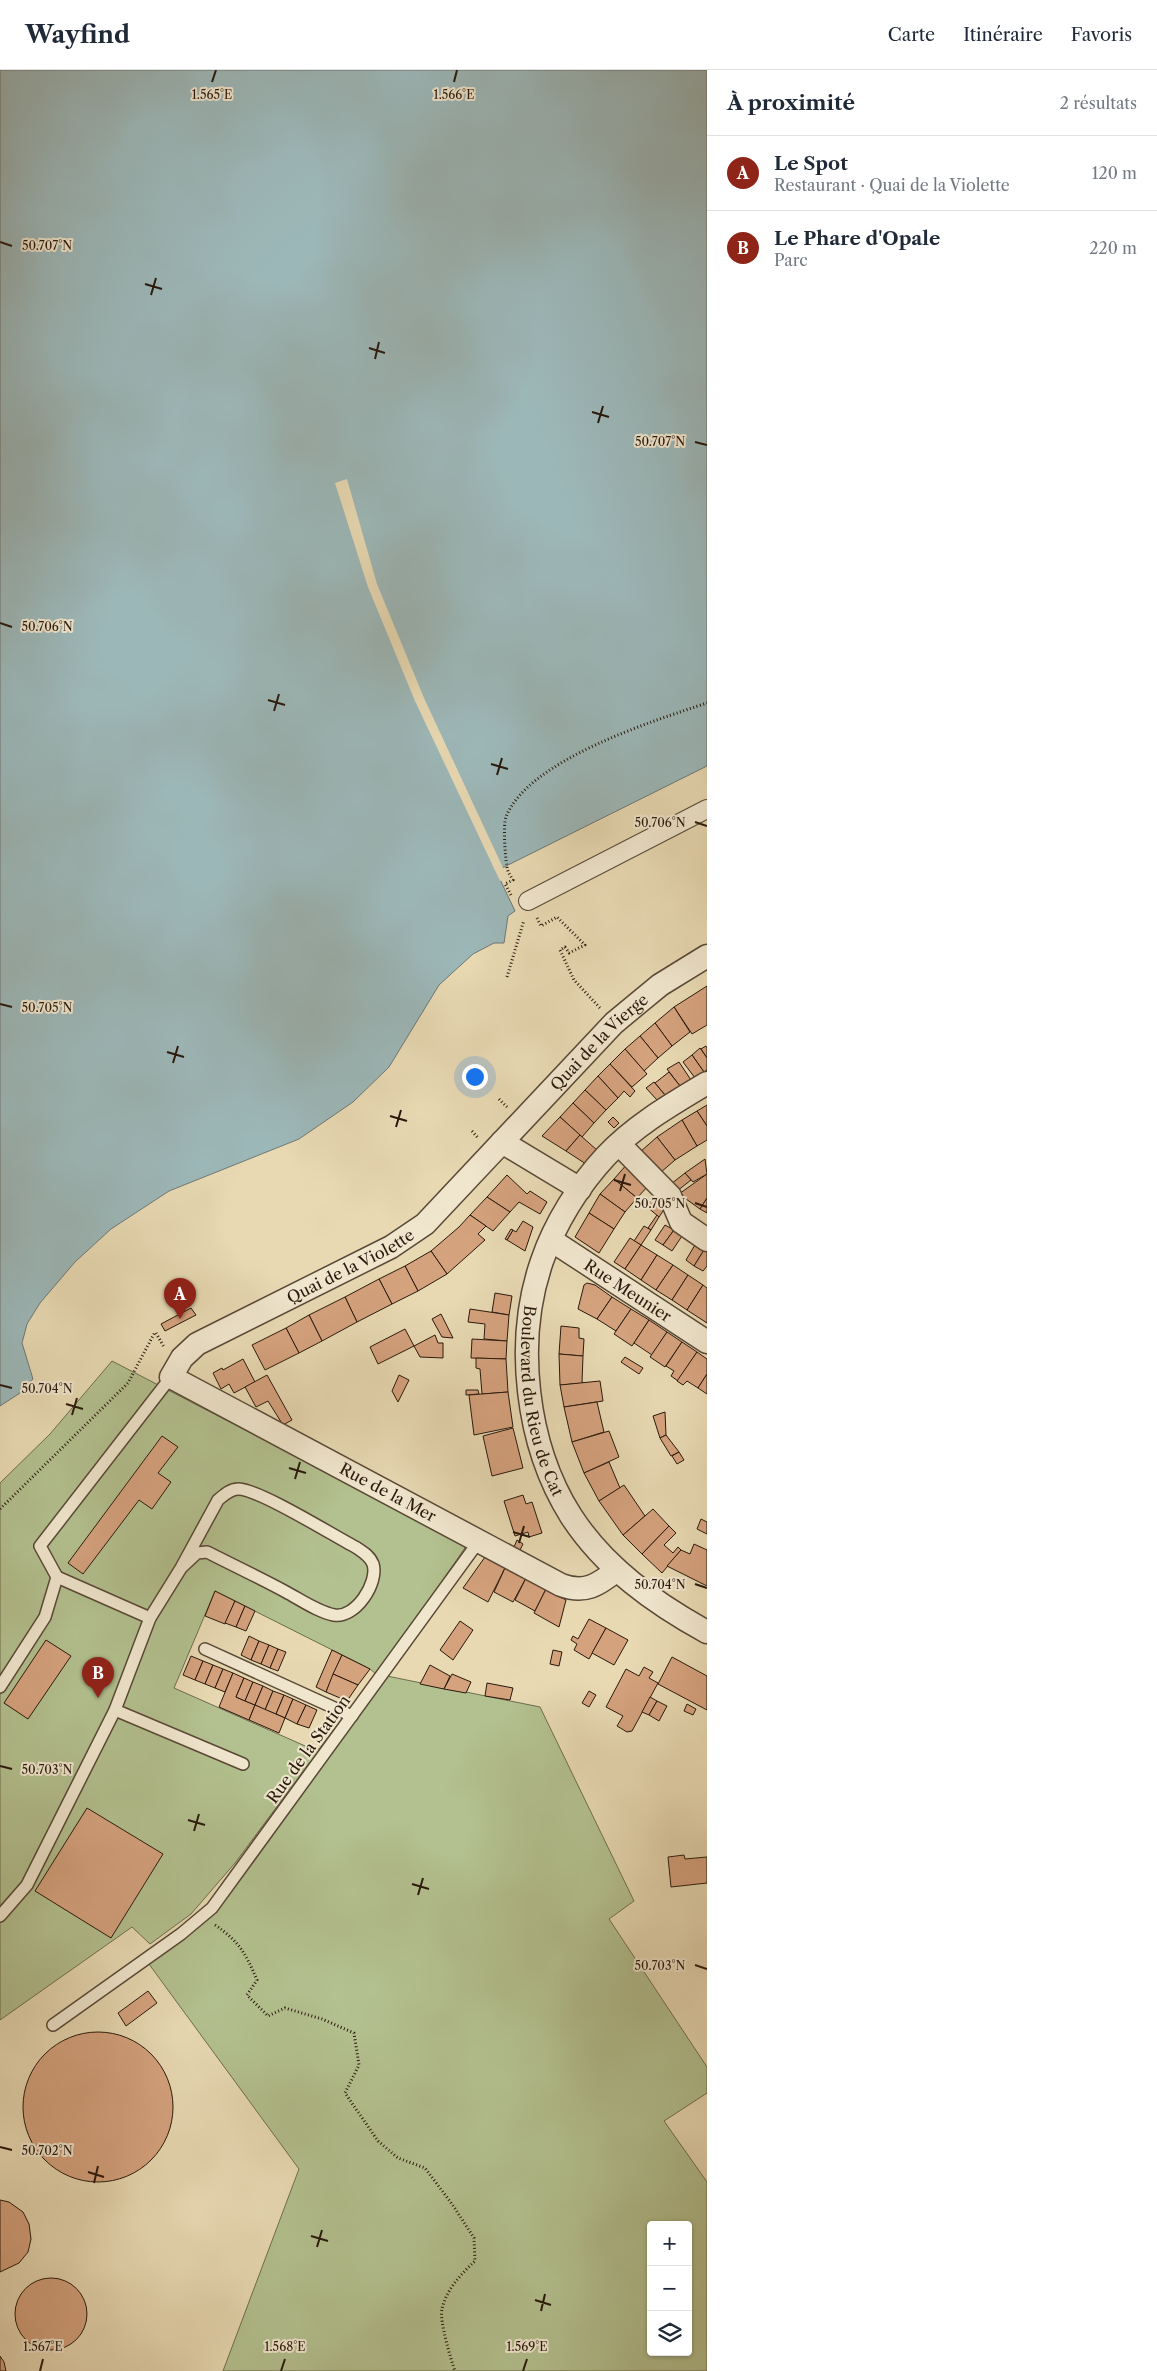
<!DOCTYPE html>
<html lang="fr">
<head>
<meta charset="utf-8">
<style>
	:root { --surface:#fff; --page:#f2f2f3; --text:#1f2937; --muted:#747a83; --line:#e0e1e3; --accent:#8f2418 }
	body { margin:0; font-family:"Libre Caslon Text",serif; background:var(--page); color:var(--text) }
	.controls { position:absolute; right:15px; bottom:15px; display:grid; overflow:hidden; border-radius:5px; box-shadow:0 1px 4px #0004 }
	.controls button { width:45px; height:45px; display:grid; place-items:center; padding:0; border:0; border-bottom:1px solid var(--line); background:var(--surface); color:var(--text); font:25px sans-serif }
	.you { position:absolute; left:474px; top:1006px; width:18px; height:18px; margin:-12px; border:4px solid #fff; border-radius:50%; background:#1a73e8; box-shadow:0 0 0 8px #1a73e833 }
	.badge { display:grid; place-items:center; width:32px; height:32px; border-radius:50%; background:var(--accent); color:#fff; font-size:16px; font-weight:700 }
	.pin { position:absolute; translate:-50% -41px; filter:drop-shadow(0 1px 2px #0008) }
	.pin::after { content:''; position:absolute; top:26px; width:18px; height:15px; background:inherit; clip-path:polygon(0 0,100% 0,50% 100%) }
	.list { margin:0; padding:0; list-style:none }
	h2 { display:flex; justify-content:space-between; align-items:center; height:65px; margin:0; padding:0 20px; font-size:21px }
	h2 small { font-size:16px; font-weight:400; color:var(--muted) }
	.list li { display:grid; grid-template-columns:32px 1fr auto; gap:15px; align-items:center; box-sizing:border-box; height:75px; padding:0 20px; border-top:1px solid var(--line) }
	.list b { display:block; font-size:19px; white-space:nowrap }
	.list p { margin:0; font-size:16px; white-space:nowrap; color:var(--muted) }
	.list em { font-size:16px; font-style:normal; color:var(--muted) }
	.icon { flex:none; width:28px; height:28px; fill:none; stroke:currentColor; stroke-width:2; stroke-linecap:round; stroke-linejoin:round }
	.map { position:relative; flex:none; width:707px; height:2301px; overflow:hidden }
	header { display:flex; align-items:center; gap:30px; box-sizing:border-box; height:70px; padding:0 25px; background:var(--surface); border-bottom:1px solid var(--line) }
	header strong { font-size:24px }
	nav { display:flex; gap:28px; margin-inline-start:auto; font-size:18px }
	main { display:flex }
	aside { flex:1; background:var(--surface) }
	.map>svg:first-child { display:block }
</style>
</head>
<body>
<header>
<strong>Wayfind</strong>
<nav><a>Carte</a><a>Itinéraire</a><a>Favoris</a></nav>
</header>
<main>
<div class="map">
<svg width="707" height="2301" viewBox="0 0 707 2301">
	<rect width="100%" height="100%" fill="#e8d9b3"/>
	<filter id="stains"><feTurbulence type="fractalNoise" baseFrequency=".004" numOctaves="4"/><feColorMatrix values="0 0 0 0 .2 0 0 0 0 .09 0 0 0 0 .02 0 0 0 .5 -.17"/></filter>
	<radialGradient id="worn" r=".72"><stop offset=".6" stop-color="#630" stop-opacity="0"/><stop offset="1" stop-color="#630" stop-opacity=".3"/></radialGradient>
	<path fill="#b3c08f" stroke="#6e6c4e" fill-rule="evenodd" d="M112,1291L467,1475L377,1604L540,1637L634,1831L609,1849L707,1997V2023L664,2051L707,2112V2301H223L299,2099L146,1890L212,1838L310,1692L235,1793L191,1844L150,1874L132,1857L0,1950V1413L50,1364ZM215,1521L370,1599L376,1604L319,1679H312L174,1618ZM651,2155H688V2282H651Z"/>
	<path fill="#9cb7b8" stroke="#6e7773" d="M0,0H707V696L496,801L515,841L508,846L504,873H494L473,884L439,915L389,997L353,1032L299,1069L169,1121L111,1159L75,1192L40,1233L27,1254L22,1273L33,1309L20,1323L0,1336Z"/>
	<path fill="#e8d9b3" d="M347,409L377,514L424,628L504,800L499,802L503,810L500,811L415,631L368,517L335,413Z"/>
	<g fill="#d5a27e" stroke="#29180c">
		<path d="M707,916V955L692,964L674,937Z"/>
		<path d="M674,937L690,962L672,976L655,953Z"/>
		<path d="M655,953L672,976L658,988L640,966Z"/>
		<path d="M640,966L658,988L644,1001L625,979Z"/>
		<path d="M706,976L707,978V988L701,979Z"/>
		<path d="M700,978L707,988V1000L704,1002L692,985Z"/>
		<path d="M625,979L647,1004L632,1017L610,994Z"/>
		<path d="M692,985L704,1002L695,1008L683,992Z"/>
		<path d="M679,992L691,1010L680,1016L667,999Z"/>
		<path d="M610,994L635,1021L630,1027L624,1021L618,1028L598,1006Z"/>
		<path d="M669,1002L680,1016L665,1025L655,1013Z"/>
		<path d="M598,1006L618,1028L606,1040L585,1020Z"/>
		<path d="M654,1012L665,1025L657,1030L646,1018Z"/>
		<path d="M585,1020L606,1040L594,1053L573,1033Z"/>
		<path d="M573,1033L594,1053L582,1067L560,1047Z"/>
		<path d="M707,1035V1056L697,1041Z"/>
		<path d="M697,1041L707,1056V1070L697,1076L682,1050Z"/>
		<path d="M560,1047L580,1065L566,1081L542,1066Z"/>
		<path d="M613,1047L619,1053L614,1058L608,1052Z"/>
		<path d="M682,1050L697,1076L675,1090L657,1067Z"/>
		<path d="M580,1065L598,1081L586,1094L566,1081Z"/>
		<path d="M657,1067L675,1090L660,1103L640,1082Z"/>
		<path d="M705,1089L707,1104L693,1112L685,1103Z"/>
		<path d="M628,1093L649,1115L637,1128L614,1109Z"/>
		<path d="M685,1103L691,1110L677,1121L671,1114Z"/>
		<path d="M707,1104V1128L700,1139L679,1124Z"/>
		<path d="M507,1105L527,1124L530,1121L547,1132L540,1144L519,1132L510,1142L487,1127Z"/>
		<path d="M614,1109L637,1128L625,1142L600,1124Z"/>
		<path d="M600,1124L625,1142L614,1159L589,1143Z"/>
		<path d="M487,1127L510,1142L493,1161L470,1145Z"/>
		<path d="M654,1127L665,1138L659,1147L646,1136Z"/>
		<path d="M707,1128V1143L700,1139Z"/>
		<path d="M589,1143L614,1159L599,1183L575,1167Z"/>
		<path d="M470,1145L486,1156L478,1164L485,1170L447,1204L431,1181L459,1157Z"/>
		<path d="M657,1145L659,1147L651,1160L648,1158Z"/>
		<path d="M523,1151L533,1157L525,1181L507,1170L513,1160L516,1162Z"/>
		<path d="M665,1155L674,1160L663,1175L655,1170Z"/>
		<path d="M644,1156L651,1160L641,1175L634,1171Z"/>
		<path d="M511,1159L513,1160L507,1170L505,1169Z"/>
		<path d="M674,1160L682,1166L672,1181L663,1175Z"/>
		<path d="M630,1168L641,1175L625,1199L614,1192Z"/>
		<path d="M641,1175L657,1185L641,1210L625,1199Z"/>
		<path d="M695,1175L704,1180L694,1196L686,1190Z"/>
		<path d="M704,1180L707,1182V1196L703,1201L694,1196Z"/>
		<path d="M431,1181L447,1204L418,1221L405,1196Z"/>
		<path d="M657,1185L673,1195L656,1220L641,1210Z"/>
		<path d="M673,1195L688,1205L672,1230L656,1220Z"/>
		<path d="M405,1196L418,1221L392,1234L379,1209Z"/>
		<path d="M688,1205L703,1215L687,1240L672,1230Z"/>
		<path d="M379,1209L392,1234L357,1252L345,1227Z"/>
		<path d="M587,1213L595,1215L612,1227L597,1249L578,1239L584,1215Z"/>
		<path d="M703,1215L707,1218V1253L687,1240Z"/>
		<path d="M495,1223L512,1226L509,1245L492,1242Z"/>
		<path d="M345,1227L357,1252L322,1271L309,1245Z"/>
		<path d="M612,1227L631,1239L616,1261L597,1249Z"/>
		<path d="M191,1238L196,1245L165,1261L161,1254Z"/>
		<path d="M470,1239L509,1245L507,1271L484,1269L485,1254L468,1252Z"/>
		<path d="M631,1239L649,1250L632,1276L614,1264Z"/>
		<path d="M441,1244L453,1268L442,1267L432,1249Z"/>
		<path d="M309,1245L322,1271L299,1283L286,1258Z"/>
		<path d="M649,1250L667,1262L652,1285L634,1273Z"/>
		<path d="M561,1256L579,1258V1268L584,1269L583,1286L559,1284Z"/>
		<path d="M286,1258L299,1283L265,1300L252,1275Z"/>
		<path d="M405,1259L414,1276L378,1294L370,1277Z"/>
		<path d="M667,1262L682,1272L665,1297L650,1287Z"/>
		<path d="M435,1265L438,1273H443V1288L420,1287L414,1276Z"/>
		<path d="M472,1269L507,1271L506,1289L471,1288Z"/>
		<path d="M682,1272L697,1282L678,1311L671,1306L674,1301L666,1296Z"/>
		<path d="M697,1282L707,1289V1304L698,1318L687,1311L683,1315L677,1311Z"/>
		<path d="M559,1284L583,1286L582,1312L585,1313L560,1315Z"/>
		<path d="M625,1287L643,1298L639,1304L621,1292Z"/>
		<path d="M476,1288L506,1289L508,1322L482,1324L480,1299L476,1298Z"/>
		<path d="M243,1289L255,1312L234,1323L229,1314L221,1319L213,1303L222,1298L223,1300Z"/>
		<path d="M707,1304V1324L698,1318Z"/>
		<path d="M267,1305L292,1350L283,1355L268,1331L256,1337L245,1317Z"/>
		<path d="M399,1305L409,1310L398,1332L392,1321Z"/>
		<path d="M600,1311L603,1331L564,1337L560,1315Z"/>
		<path d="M466,1320H478L479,1324L466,1325Z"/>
		<path d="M508,1322L513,1357L474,1365L469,1325Z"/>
		<path d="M597,1332L604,1362L572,1372L564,1337Z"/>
		<path d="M665,1342L666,1365L660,1368L653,1346Z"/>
		<path d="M513,1358L523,1398L492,1406L483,1366Z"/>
		<path d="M609,1361L619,1387L584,1403L572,1372Z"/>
		<path d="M666,1365L679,1382L671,1386L660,1368Z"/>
		<path d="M162,1366L178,1377L158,1403L171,1412L152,1439L139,1430L83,1504L68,1493Z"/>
		<path d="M679,1382L684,1390L677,1394L672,1386Z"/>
		<path d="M609,1392L620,1418L599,1431L584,1403Z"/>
		<path d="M624,1415L645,1446L623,1465L599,1431Z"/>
		<path d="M523,1425L526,1434L532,1432L542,1463L529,1467L528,1462L515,1466L504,1431Z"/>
		<path d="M653,1439L669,1456L642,1484L623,1465Z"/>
		<path d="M701,1449L707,1452V1464L697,1459Z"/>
		<path d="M669,1456L676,1463L664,1475L673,1483L678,1477L681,1480L662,1503L642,1484Z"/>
		<path d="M517,1470L523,1474L520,1480L514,1477Z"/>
		<path d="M694,1474L707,1480V1516L667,1496L681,1480L690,1484Z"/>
		<path d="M485,1487L505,1498L488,1532L463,1518Z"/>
		<path d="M505,1498L526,1508L513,1532L494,1522Z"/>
		<path d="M526,1508L546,1519L535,1541L515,1530Z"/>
		<path d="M546,1519L566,1530L559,1557L534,1543Z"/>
		<path d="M215,1521L235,1531L225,1554L205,1546Z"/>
		<path d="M235,1531L245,1536L236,1557L225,1553Z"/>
		<path d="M245,1536L255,1541L246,1561L236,1557Z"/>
		<path d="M589,1549L606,1558L589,1589L574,1580L577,1574L571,1570L573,1566L578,1569Z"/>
		<path d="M460,1551L473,1560L453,1590L440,1580Z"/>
		<path d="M606,1558L628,1570L614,1595L592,1583Z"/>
		<path d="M249,1566L259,1571L251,1590L241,1585Z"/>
		<path d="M46,1570L71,1586L28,1649L4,1633Z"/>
		<path d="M259,1571L269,1575L261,1594L251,1590Z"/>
		<path d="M269,1575L278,1579L270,1598L261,1594Z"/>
		<path d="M278,1579L286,1582L278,1601L270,1598Z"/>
		<path d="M332,1580L342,1585L326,1622L316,1617Z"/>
		<path d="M553,1580L562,1582L559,1596L550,1594Z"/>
		<path d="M342,1585L370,1599L358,1615L333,1604Z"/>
		<path d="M191,1586L203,1591L195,1610L183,1605Z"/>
		<path d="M672,1587L707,1606V1640L658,1614Z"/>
		<path d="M203,1591L213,1595L205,1614L195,1610Z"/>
		<path d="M213,1595L223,1599L215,1618L205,1614Z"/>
		<path d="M430,1595L450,1606L444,1619L420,1614Z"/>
		<path d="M644,1597L653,1602L649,1608L658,1613L632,1661L627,1662L617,1656L623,1646L606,1637L626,1599L639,1606Z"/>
		<path d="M223,1599L233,1603L225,1622L215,1618Z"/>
		<path d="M233,1603L244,1608L236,1627L255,1635L249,1650L219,1637Z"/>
		<path d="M333,1604L358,1615L347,1631L326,1622Z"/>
		<path d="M452,1604L471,1612L466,1623L444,1619Z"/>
		<path d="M244,1608L253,1612L245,1631L236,1627Z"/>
		<path d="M253,1612L263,1616L255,1635L245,1631Z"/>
		<path d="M487,1613L513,1618L510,1630L485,1626Z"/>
		<path d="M263,1616L273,1621L265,1640L255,1635Z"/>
		<path d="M273,1621L284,1625L276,1644L265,1640Z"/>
		<path d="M589,1621L596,1625L589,1637L582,1633Z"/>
		<path d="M284,1625L293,1629L285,1648L276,1644Z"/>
		<path d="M650,1627L657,1631L649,1645L642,1642Z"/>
		<path d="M293,1629L306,1635L297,1654L285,1648Z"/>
		<path d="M657,1631L667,1636L659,1651L649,1645Z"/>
		<path d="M687,1634L696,1639L693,1645L684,1641Z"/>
		<path d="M255,1635L285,1648L279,1663L249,1650Z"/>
		<path d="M306,1635L317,1640L309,1658L297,1654Z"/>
		<path d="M87,1738L163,1784L111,1868L35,1821Z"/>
		<path d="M684,1785L685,1789L707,1787V1813L671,1817L668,1787Z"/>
		<path d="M148,1921L157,1933L126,1956L118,1943Z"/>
		<circle cx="98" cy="2037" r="75"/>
		<path d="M0,2130L9,2132L23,2142L29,2154L31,2169L28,2182L19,2193L0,2202Z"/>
		<circle cx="51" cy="2244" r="36"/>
		<path d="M0,2286L4,2292L6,2301H0Z"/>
	</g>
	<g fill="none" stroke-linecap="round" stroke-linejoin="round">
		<defs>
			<g id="service">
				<path d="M57,1507L150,1548"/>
				<path d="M205,1579L352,1646"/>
				<path d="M0,1617L45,1547L57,1507L40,1476L171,1307"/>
				<path d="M115,1640L243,1694"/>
				<path d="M0,1846L27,1815L115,1640L150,1548L181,1498L218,1430C224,1425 230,1419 238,1419C259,1419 334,1466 357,1478C363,1482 370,1486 373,1494C379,1513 355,1549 334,1545C318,1542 301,1530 286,1522C260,1508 233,1495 207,1482L197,1483L181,1498"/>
				<path d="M53,1955L181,1864L212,1838L479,1471"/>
			</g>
			<path id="pedestrian" d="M528,831L707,739"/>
			<g id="minor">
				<path id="s1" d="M707,1013C672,1034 635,1055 606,1086C579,1115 555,1153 542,1191C514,1271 526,1375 571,1446C604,1497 654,1533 707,1562"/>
				<path d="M502,1072L580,1119"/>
				<path d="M619,1074L670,1126L681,1152L707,1170"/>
				<path id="s2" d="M551,1170L707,1272"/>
				<path id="s3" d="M617,1500C598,1515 585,1524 561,1515L171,1307L182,1288L197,1274L391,1177L425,1154L614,953L660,915L707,886"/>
			</g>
		</defs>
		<use href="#service" stroke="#594836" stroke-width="14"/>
		<use href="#pedestrian" stroke="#594836" stroke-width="20"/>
		<use href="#minor" stroke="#594836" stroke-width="25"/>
		<g stroke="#29180c" stroke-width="3" stroke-dasharray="1 2.5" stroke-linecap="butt">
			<path d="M511,825L505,814L513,810C510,805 507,801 507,796C505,786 503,755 506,747C528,690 653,651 707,633"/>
			<path d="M537,848L541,856L557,847L585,875L569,883L565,877L560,880L574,910L600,938"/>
			<path d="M507,907L524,850"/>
			<path d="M499,1029L507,1037"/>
			<path d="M472,1061L478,1068"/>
			<path d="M156,1263L164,1277"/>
			<path d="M0,1439L128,1313L155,1262"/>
			<path d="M215,1855C239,1871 246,1884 257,1910L247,1925L268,1946L285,1938L322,1949L354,1963L359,1995L345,2023L378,2071L398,2088L425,2098L452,2134L474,2168L475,2191C461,2204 446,2220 442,2239C439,2250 451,2290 455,2301"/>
		</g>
		<use href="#service" stroke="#f0e6ce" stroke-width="11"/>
		<use href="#pedestrian" stroke="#f0e6ce" stroke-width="18"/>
		<use href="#minor" stroke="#f0e6ce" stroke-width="22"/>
	</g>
	<path fill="none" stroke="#29180c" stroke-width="2" d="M212,12L216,0M454,12L457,0M0,172L12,176M145,214L162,219M151,225L156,208M369,278L385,283M375,289L379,272M592,342L609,347M598,353L603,336M695,372L707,375M0,553L12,557M268,630L285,635M274,641L279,624M491,694L508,699M497,705L502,688M695,752L707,756M0,934L12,937M167,982L184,987M173,993L178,976M390,1046L407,1051M396,1057L401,1040M614,1110L631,1115M620,1121L625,1104M695,1133L707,1137M0,1315L12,1318M66,1334L83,1339M72,1345L77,1328M289,1398L306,1403M295,1409L300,1392M513,1462L530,1467M519,1473L524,1456M695,1514L707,1518M0,1696L12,1699M188,1750L205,1755M194,1761L199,1744M412,1814L429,1819M418,1825L423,1808M695,1895L707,1899M0,2077L12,2080M88,2102L104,2107M94,2113L98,2096M311,2166L328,2171M317,2177L322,2160M535,2230L551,2235M541,2241L545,2224M40,2301L43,2289M281,2301L285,2289M523,2301L527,2289"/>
	<g text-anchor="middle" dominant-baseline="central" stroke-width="4" stroke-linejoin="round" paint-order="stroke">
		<g font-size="16" fill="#29180c" stroke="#f0e6ce">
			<text stroke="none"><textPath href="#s3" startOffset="1056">Quai de la Vierge</textPath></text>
			<text stroke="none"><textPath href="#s3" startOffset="718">Quai de la Violette</textPath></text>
			<text stroke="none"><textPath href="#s2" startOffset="92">Rue Meunier</textPath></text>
			<text stroke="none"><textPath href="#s1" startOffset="392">Boulevard du Rieu de Cat</textPath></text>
			<text transform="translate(388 1422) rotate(28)">Rue de la Mer</text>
			<text transform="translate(308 1679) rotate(-54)">Rue de la Station</text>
		</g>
	</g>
	<g font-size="12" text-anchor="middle" fill="#29180c" stroke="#f0e6ce" stroke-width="4" stroke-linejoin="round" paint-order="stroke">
		<text x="212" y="29">1.565°E</text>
		<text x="454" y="29">1.566°E</text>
		<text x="47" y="180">50.707°N</text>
		<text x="660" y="376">50.707°N</text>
		<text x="47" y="561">50.706°N</text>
		<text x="660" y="757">50.706°N</text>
		<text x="47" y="942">50.705°N</text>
		<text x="660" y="1138">50.705°N</text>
		<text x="47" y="1323">50.704°N</text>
		<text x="660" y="1519">50.704°N</text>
		<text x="47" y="1704">50.703°N</text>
		<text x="660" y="1900">50.703°N</text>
		<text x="47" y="2085">50.702°N</text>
		<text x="43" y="2281">1.567°E</text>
		<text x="285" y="2281">1.568°E</text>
		<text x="527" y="2281">1.569°E</text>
	</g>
	<rect width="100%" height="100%" filter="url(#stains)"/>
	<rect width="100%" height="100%" fill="url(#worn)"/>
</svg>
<div class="controls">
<button>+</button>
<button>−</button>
<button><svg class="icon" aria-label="layers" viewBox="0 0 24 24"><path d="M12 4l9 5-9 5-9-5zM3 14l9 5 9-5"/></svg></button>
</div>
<div class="you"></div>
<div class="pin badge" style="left:180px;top:1249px">A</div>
<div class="pin badge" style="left:98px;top:1628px">B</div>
</div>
<aside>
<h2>À proximité<small>2 résultats</small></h2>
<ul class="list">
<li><span class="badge">A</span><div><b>Le Spot</b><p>Restaurant · Quai de la Violette</p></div><em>120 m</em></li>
<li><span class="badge">B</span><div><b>Le Phare d'Opale</b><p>Parc</p></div><em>220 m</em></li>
</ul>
</aside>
</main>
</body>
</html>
